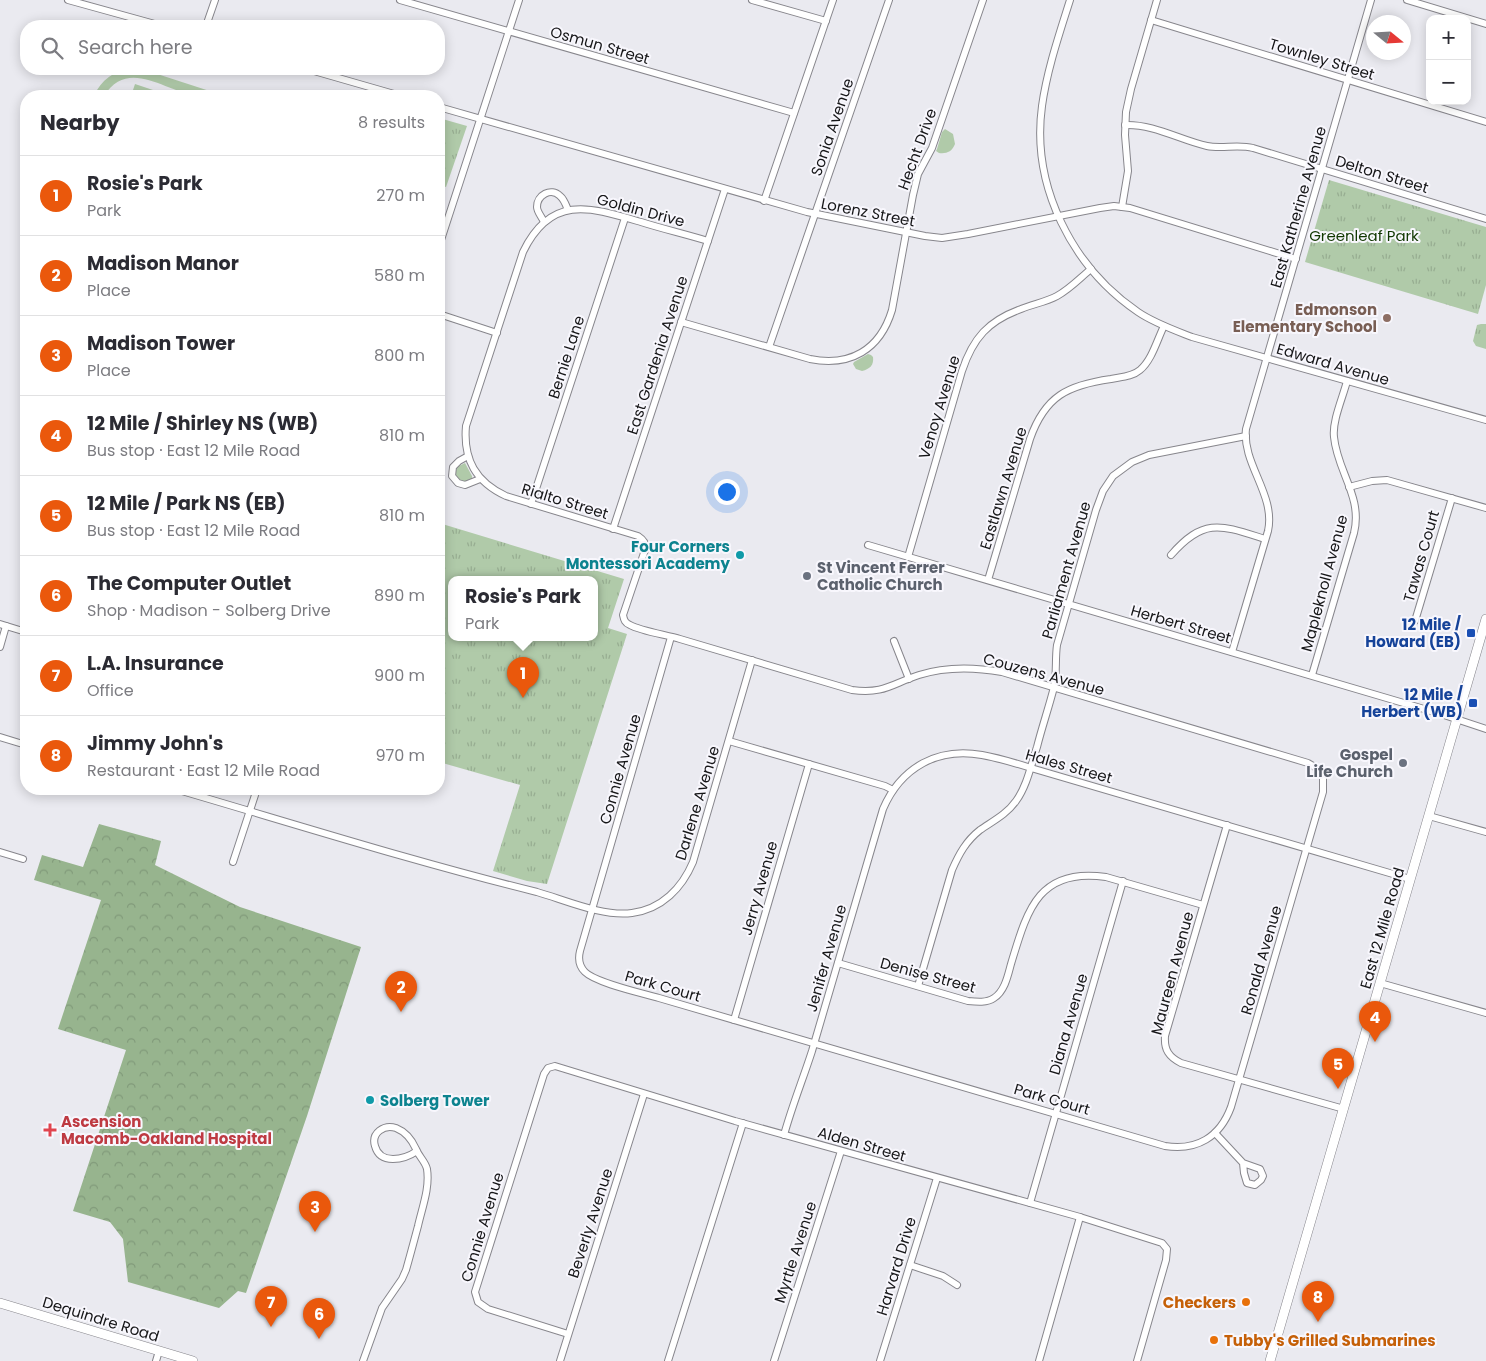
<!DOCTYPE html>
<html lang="en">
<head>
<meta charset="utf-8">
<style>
	:root { --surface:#fff; --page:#f2f2f3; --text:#2b2b33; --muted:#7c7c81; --line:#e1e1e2; --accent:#ea580c }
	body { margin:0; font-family:Poppins,sans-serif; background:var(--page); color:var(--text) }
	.controls { position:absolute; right:15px; top:15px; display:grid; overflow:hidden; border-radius:10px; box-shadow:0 2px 12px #0003 }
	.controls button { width:45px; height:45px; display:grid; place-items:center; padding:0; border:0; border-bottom:1px solid var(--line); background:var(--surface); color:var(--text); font:25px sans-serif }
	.compass { position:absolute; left:1366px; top:15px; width:45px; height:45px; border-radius:50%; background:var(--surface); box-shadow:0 2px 12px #0003; rotate:108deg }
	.you { position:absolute; left:726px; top:491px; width:18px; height:18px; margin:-12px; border:4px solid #fff; border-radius:50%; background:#1a73e8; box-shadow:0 0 0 8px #1a73e833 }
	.badge { display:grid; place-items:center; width:32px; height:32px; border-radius:50%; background:var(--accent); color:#fff; font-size:16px; font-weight:700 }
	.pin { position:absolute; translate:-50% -41px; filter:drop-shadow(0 1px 2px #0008) }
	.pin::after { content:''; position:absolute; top:26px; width:18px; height:15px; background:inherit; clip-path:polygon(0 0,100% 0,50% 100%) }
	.popup { position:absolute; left:448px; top:576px; width:150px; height:65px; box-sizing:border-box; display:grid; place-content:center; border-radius:10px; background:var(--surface); filter:drop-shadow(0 1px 4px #0005); font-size:16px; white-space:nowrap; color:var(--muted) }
	.popup b { font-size:19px; color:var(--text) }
	.popup::after { content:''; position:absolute; left:50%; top:100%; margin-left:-10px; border:10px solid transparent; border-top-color:var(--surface) }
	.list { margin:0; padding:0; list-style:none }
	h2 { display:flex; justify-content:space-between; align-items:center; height:65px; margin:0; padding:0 20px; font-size:21px }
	h2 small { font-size:16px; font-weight:400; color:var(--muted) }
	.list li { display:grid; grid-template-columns:32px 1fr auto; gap:15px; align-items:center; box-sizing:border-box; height:80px; padding:0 20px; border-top:1px solid var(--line) }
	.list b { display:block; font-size:19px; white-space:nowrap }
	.list p { margin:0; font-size:16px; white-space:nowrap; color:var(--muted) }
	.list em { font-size:16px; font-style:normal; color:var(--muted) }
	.icon { flex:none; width:28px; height:28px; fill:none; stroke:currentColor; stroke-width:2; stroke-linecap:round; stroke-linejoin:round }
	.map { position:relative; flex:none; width:1486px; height:1361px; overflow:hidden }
	.search { position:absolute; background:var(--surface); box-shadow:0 2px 12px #0003; left:20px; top:20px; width:425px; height:55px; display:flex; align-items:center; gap:12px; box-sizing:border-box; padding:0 18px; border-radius:20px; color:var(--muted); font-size:19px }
	.panel { position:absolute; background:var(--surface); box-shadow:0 2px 12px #0003; left:20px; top:90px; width:425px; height:705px; border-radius:20px }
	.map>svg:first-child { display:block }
</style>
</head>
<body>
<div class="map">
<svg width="1486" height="1361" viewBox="0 0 1486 1361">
	<defs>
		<pattern id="forest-crowns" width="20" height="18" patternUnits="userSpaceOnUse" patternTransform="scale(1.25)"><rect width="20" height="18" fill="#97b48e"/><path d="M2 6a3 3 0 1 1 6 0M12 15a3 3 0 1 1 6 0" fill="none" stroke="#819a7a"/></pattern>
		<pattern id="park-tufts" width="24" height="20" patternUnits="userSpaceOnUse" patternTransform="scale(1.25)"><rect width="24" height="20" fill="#b0caa9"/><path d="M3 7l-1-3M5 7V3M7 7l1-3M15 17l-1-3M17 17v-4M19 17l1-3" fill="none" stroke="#97ad91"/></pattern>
	</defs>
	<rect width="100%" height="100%" fill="#eaeaf0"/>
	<g fill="#b0caa9">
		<path d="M132,69L148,71L225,96C216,96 206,97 197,96C166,92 128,57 104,96H94C101,80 114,70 132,69Z"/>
		<path d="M135,84L171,96H131Z"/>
		<path d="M945,129L953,134L955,144C952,152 946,154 939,153L936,151L937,149L942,132Z"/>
		<path d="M868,354L871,355L873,357C874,365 870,369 862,371L856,369L853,364L854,362Z"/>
		<path d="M465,463L472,476V479L465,482L460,480L455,474L457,467Z"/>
	</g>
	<path fill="url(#forest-crowns)" d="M99,824L161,841L155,865L240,907L361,947L307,1116L246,1293L238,1291L219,1308L128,1282L123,1239L110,1222L73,1211L126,1050L58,1029L101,900L34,880L42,855L83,867Z"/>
	<g fill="url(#park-tufts)" fill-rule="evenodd">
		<path d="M439,118L467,126L446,187L439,185Z"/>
		<path d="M1329,180L1486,227V285L1478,314L1305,262Z"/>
		<path d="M1481,324H1486V349L1476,346L1473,341L1477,325Z"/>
		<path d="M439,523L624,579L608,628L627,634L547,884L527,881L493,871L520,785L439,762ZM452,579H594V637H452Z"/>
	</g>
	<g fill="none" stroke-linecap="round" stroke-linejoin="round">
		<defs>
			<g id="street">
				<path d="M68,0L162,26"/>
				<path d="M400,0L794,113"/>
				<path d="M752,0L826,21"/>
				<path d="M1070,0C1059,35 1047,70 1042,106C1031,186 1072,267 1138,312C1154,323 1174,330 1192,337L1486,420"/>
				<path d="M1407,0L1486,24"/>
				<path d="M1151,20L1486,122"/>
				<path d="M206,26L215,0"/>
				<path d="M307,69L401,96"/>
				<path d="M439,107L807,212L925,236L942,238L968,234L1100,208L1114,206L1130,208L1296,259"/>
				<path d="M1125,125C1154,124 1180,140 1207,146C1222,149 1238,144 1253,148L1486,219"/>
				<path d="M764,201L833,0"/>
				<path d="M1122,207L1128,171L1125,135L1126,112L1131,89L1157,0"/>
				<path d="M544,222C542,217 537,212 537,207C537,195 551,187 560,196C564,199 566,205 568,210"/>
				<path d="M439,246L519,0"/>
				<path d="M439,314L497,333"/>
				<path d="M681,322L810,359C850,367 880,350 892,310L913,195L918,174L932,148L983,0"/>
				<path d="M769,347L889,0"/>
				<path d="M468,456L459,461L453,467L452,476L458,483L465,485L480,479"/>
				<path d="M1349,487L1372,481L1387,480L1486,508"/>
				<path d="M531,504L625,218"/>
				<path d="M613,529L725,189"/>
				<path d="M868,545L1441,714L1486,729"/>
				<path d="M1171,555C1204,517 1221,525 1265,539"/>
				<path d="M908,557L962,371C973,338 988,321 1021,309C1033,304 1046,302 1057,296C1070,289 1080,278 1091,269"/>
				<path d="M988,580L1030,439C1045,396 1068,385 1111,379C1120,377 1132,377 1140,370C1152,360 1157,340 1164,326"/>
				<path d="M1415,621L1452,498"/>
				<path d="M0,624L26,632"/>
				<path d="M671,637L580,951C578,959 579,966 585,972C596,983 642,993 659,998L1165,1146C1197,1151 1220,1137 1231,1107L1323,792V777L1320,770L1308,763L1002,672C974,667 947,666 919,675C891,684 885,694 852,690L680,639C667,635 641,631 630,625C625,623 624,620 623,615L645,550C646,543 644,540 638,536L506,496C476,482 463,460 466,426L523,252C551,194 590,207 641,222C663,229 685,234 708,241"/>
				<path d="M894,641L909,679"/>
				<path d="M0,647L6,626"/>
				<path d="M1232,652L1268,531C1276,495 1242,464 1246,429L1371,0"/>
				<path d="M1312,675L1354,533C1363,497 1337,471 1334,437C1332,421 1343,397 1347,381"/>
				<path d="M0,737L26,745"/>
				<path d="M729,741L885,786L893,790"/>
				<path d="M175,789C295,824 415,862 537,892C565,900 603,917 632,913C662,909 682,888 693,862L752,660"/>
				<path d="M1429,816L1486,832"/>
				<path d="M1227,825L1165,1036C1164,1050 1169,1057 1181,1063L1344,1109"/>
				<path d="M0,852L23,859"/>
				<path d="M233,862L257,789"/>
				<path d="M838,963L968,1001C977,1002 987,1003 994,998C1005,991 1008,975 1011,964C1027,911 1038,867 1106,877L1203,905"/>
				<path d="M1380,983L1486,1013"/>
				<path d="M918,986L952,870C959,854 966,841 980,830C993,821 1007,814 1016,801C1027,786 1031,765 1037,747C1042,727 1049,707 1054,687C1057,673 1055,659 1057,645L1096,510L1103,491L1113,476L1132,462L1149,455L1246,436"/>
				<path d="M734,1020L809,764"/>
				<path d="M1215,1133L1243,1163L1244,1173L1247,1183L1255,1185L1261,1180L1263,1176L1260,1169L1243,1163"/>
				<path d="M784,1135C792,1106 803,1079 812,1051L883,809C901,767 938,747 982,755C999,758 1015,763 1031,768L1410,879"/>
				<path d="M1030,1203L1123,881"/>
				<path d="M910,1265L943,1276L957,1285"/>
				<path d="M568,1334L488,1309L478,1302L475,1292L544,1074L548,1068L555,1066L735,1121L1080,1217L1162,1243L1167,1249L1166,1260L1137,1361"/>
				<path d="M156,1361L159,1351"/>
				<path d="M363,1361L382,1308L402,1279L406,1270C410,1256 414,1241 418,1226C422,1208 430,1188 427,1169C425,1161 419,1157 416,1149C412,1140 406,1132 396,1128C384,1124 371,1133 375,1146C380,1165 404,1160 417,1151"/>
				<path d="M560,1361L644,1094"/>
				<path d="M668,1361L743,1123"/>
				<path d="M774,1361L841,1151"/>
				<path d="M880,1361L937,1178"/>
				<path d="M1039,1361L1080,1217"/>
			</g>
			<g id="secondary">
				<path d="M0,1303L193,1361"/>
				<path d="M1270,1361L1486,619"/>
			</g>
		</defs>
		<use href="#street" stroke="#87868c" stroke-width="8"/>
		<use href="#secondary" stroke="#87868c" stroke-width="10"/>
		<use href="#street" stroke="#fff" stroke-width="6"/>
		<use href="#secondary" stroke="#fff" stroke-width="9"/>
	</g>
	<circle fill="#8d6e63" stroke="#f8f7fd" stroke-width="2" cx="1387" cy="318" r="5"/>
	<g fill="#0f9aa8" stroke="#f8f7fd" stroke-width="2">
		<circle cx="740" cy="555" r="5"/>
		<circle cx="370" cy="1100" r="5"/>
	</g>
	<g fill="#6b7280" stroke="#f8f7fd" stroke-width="2">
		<circle cx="807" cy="576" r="5"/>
		<circle cx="1403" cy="763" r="5"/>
	</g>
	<g fill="#1a4fb4" stroke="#f8f7fd" stroke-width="2">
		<rect x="1466" y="628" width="10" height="10" rx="2.5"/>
		<rect x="1468" y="698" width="10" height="10" rx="2.5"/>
	</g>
	<path fill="#e0444e" stroke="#f8f7fd" stroke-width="2" d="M47.5 1122.5h5v5h5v5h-5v5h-5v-5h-5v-5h5z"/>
	<g fill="#e8710a" stroke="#f8f7fd" stroke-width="2">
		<circle cx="1246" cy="1302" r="5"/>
		<circle cx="1214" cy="1340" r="5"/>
	</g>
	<g text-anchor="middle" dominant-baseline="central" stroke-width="4" stroke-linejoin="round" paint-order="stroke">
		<g font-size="15" fill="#161618" stroke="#f8f7fd">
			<text transform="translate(600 45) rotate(16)">Osmun Street</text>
			<text transform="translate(1322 59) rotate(17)">Townley Street</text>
			<text transform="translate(832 127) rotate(-71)">Sonia Avenue</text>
			<text transform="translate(917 149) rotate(-70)">Hecht Drive</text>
			<text transform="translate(1382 174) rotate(17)">Delton Street</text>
			<text transform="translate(1298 207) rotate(-74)">East Katherine Avenue</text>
			<text transform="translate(641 210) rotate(15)">Goldin Drive</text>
			<text transform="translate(868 212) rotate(11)">Lorenz Street</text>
			<text transform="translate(657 355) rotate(-72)">East Gardenia Avenue</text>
			<text transform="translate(566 357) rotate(-72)">Bernie Lane</text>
			<text transform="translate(1333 364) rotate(16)">Edward Avenue</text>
			<text transform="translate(939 407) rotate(-73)">Venoy Avenue</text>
			<text transform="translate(1003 488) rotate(-73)">Eastlawn Avenue</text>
			<text transform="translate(565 501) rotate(17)">Rialto Street</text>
			<text transform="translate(1421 556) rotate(-74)">Tawas Court</text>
			<text transform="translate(1066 570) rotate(-74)">Parliament Avenue</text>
			<text transform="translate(1324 583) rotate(-75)">Mapleknoll Avenue</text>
			<text transform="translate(1181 624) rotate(16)">Herbert Street</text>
			<text transform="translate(1044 674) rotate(15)">Couzens Avenue</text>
			<text transform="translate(1069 766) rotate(16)">Hales Street</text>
			<text transform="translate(620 769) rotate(-74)">Connie Avenue</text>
			<text transform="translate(697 803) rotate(-73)">Darlene Avenue</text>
			<text transform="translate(759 888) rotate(-74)">Jerry Avenue</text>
			<text transform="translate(1382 928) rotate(-74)">East 12 Mile Road</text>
			<text transform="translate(826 958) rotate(-74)">Jenifer Avenue</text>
			<text transform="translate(1261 960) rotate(-74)">Ronald Avenue</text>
			<text transform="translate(1172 973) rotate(-75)">Maureen Avenue</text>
			<text transform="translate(928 975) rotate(15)">Denise Street</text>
			<text transform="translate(663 986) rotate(16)">Park Court</text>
			<text transform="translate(1068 1024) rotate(-74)">Diana Avenue</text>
			<text transform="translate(1052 1099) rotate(16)">Park Court</text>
			<text transform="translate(862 1144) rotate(16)">Alden Street</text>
			<text transform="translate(590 1223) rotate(-72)">Beverly Avenue</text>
			<text transform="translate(482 1227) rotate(-73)">Connie Avenue</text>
			<text transform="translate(795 1252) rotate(-72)">Myrtle Avenue</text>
			<text transform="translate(896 1266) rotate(-73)">Harvard Drive</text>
			<text transform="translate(101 1319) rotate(17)">Dequindre Road</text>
		</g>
		<g font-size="15" fill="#113801" stroke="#f8f7fd">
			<text x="1364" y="235">Greenleaf Park</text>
		</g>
		<g font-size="15" font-weight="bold" fill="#785e54" stroke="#f8f7fd" text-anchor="end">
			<text x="1377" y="309">Edmonson<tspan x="1377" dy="17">Elementary School</tspan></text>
		</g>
		<g font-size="15" font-weight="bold" fill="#0d838f" stroke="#f8f7fd" text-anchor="end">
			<text x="730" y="546">Four Corners<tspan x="730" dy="17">Montessori Academy</tspan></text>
			<text x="380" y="1100" text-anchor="start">Solberg Tower</text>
		</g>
		<g font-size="15" font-weight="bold" fill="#5b616d" stroke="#f8f7fd" text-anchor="start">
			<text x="817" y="567">St Vincent Ferrer<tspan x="817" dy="17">Catholic Church</tspan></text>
			<text x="1393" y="754" text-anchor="end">Gospel<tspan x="1393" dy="17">Life Church</tspan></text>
		</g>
		<g font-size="15" font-weight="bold" fill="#164399" stroke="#f8f7fd" text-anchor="end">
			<text x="1461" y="624">12 Mile /<tspan x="1461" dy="17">Howard (EB)</tspan></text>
			<text x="1463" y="694">12 Mile /<tspan x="1463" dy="17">Herbert (WB)</tspan></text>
		</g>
		<g font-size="15" font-weight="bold" fill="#be3a42" stroke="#f8f7fd" text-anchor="start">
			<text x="61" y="1121">Ascension<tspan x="61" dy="17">Macomb-Oakland Hospital</tspan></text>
		</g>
		<g font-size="15" font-weight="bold" fill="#c56008" stroke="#f8f7fd" text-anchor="end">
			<text x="1236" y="1302">Checkers</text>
			<text x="1224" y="1340" text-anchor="start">Tubby's Grilled Submarines</text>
		</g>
	</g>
</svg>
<div class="controls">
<button>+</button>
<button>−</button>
</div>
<svg class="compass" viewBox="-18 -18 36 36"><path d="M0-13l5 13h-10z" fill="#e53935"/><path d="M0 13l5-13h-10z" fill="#7c7c81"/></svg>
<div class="you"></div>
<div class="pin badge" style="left:523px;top:698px">1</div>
<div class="popup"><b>Rosie's Park</b>Park</div>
<div class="pin badge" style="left:401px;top:1012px">2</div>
<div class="pin badge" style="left:315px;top:1232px">3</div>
<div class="pin badge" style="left:1375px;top:1042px">4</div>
<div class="pin badge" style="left:1338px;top:1089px">5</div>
<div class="pin badge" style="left:319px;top:1339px">6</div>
<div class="pin badge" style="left:271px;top:1327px">7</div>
<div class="pin badge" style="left:1318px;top:1322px">8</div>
<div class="search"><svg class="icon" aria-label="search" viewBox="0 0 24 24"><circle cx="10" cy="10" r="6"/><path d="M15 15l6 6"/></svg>Search here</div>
<section class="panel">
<h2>Nearby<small>8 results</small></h2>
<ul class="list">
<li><span class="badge">1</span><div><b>Rosie's Park</b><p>Park</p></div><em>270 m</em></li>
<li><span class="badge">2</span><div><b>Madison Manor</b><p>Place</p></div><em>580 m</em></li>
<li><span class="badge">3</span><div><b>Madison Tower</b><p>Place</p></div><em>800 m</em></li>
<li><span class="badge">4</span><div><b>12 Mile / Shirley NS (WB)</b><p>Bus stop · East 12 Mile Road</p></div><em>810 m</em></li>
<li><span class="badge">5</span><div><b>12 Mile / Park NS (EB)</b><p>Bus stop · East 12 Mile Road</p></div><em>810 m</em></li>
<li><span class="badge">6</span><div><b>The Computer Outlet</b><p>Shop · Madison - Solberg Drive</p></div><em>890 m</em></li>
<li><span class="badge">7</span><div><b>L.A. Insurance</b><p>Office</p></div><em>900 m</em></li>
<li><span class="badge">8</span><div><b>Jimmy John's</b><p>Restaurant · East 12 Mile Road</p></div><em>970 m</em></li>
</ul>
</section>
</div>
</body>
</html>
